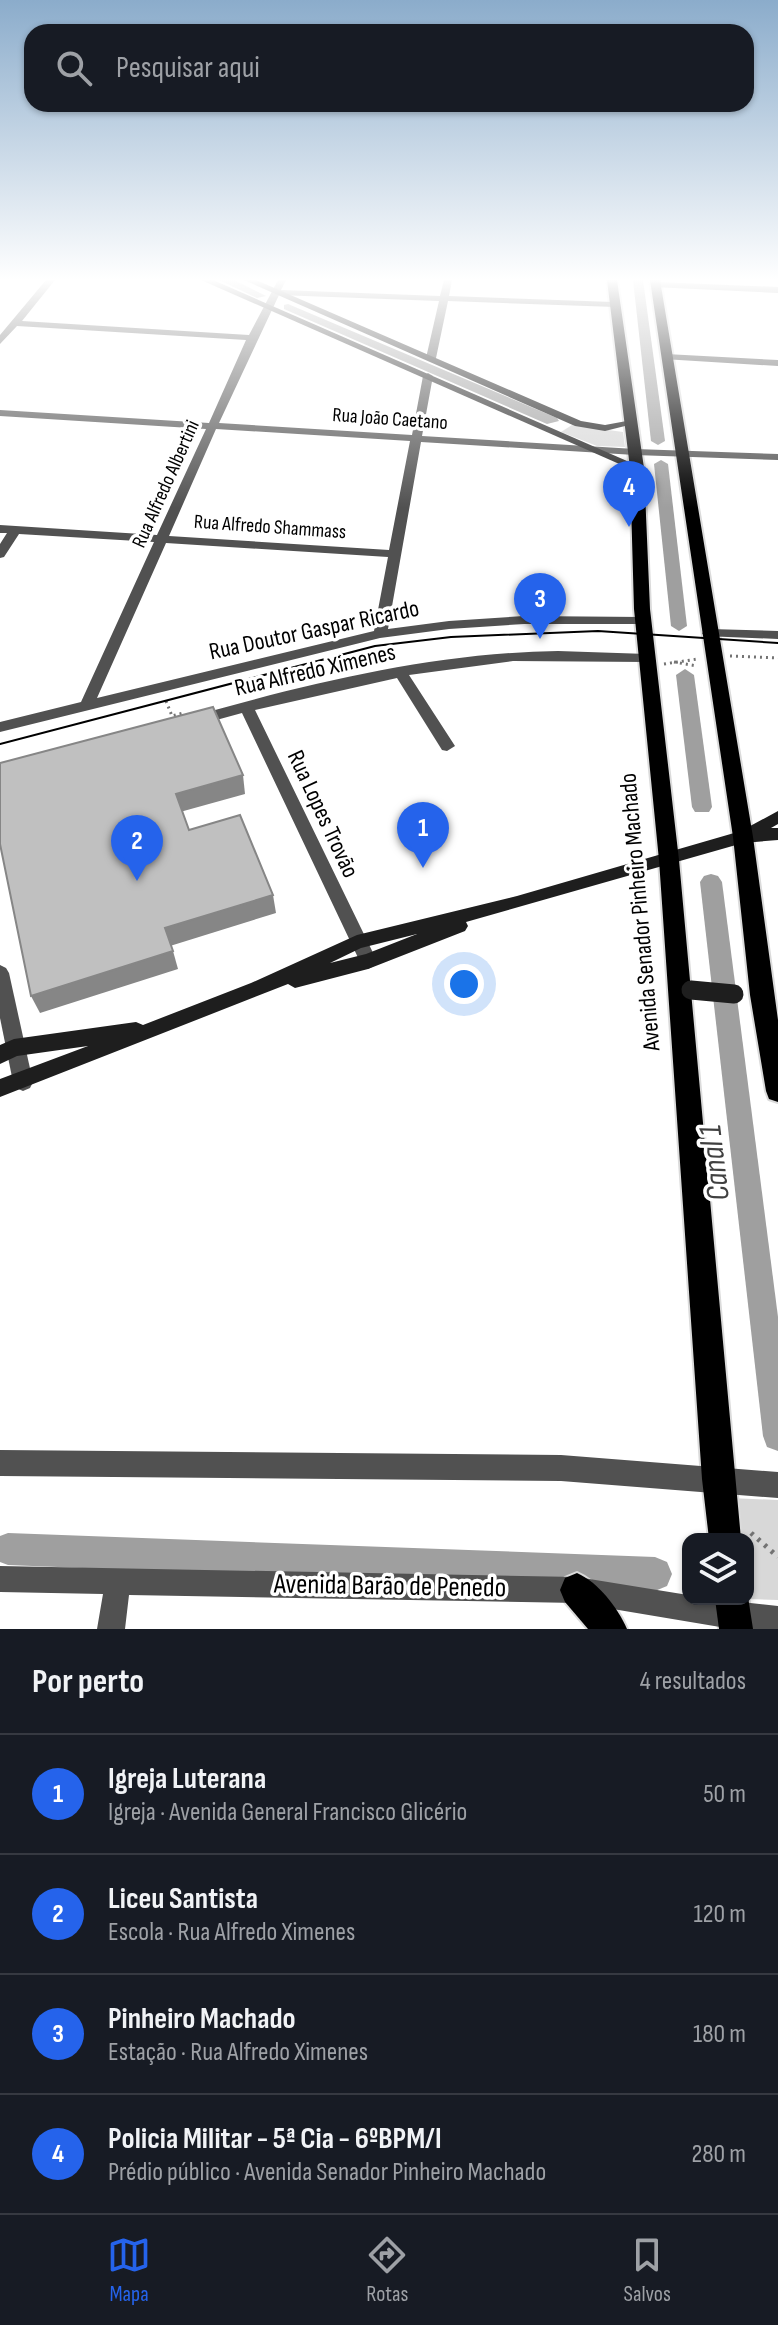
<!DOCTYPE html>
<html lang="pt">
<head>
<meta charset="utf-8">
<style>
	:root { --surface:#171b24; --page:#242831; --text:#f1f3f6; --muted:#9ea1a6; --line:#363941; --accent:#2563eb }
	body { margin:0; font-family:"Sofia Sans Condensed",sans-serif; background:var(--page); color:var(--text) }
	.controls { position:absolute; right:24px; bottom:24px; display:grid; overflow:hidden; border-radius:16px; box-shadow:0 2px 6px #0004 }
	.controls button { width:72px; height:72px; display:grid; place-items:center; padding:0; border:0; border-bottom:2px solid var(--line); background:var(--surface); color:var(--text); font:40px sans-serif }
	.you { position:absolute; left:464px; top:984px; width:28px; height:28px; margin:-20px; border:6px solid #fff; border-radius:50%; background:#1a73e8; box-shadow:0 0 0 12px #1a73e833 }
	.badge { display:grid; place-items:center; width:52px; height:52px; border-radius:50%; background:var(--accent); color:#fff; font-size:26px; font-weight:700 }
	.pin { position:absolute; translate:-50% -66px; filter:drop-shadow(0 2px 4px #0008) }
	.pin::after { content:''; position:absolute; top:42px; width:28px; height:24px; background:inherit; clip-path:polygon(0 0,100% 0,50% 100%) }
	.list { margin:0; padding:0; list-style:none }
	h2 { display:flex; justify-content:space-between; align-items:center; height:104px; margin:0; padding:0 32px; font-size:34px }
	h2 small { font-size:26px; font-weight:400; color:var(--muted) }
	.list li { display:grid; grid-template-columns:52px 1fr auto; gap:24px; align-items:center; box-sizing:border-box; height:120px; padding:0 32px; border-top:2px solid var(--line) }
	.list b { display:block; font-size:30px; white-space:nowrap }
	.list p { margin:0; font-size:26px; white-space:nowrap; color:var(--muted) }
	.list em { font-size:26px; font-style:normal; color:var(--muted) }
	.icon { flex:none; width:44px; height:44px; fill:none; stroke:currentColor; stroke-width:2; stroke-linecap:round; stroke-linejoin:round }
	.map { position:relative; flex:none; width:778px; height:1629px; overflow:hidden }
	.search { position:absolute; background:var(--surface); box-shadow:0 2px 6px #0004; left:24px; right:24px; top:24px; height:88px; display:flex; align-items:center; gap:20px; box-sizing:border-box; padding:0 28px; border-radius:24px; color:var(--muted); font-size:30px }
	.sheet { height:584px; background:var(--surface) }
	nav { display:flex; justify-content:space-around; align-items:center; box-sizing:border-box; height:112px; border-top:2px solid var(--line); background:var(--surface); font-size:22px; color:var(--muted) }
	nav a { display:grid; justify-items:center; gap:4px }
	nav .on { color:var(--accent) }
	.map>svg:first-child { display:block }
</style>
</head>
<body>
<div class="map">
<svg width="778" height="1629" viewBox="0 0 778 1629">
	<rect width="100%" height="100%" fill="#fff"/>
	<g fill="#d8d8d8">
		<path d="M572,425L623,432L625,447L597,446L561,432Z"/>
		<path d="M729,1498L778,1500V1600L748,1599V1539H735Z"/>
	</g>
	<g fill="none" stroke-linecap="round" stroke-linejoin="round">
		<g fill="#9f9f9f" fill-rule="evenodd">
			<path d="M219,280H234L266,296L257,298Z"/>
			<path d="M633,280H643L665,441L658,445L651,441Z"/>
			<path d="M288,304L557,418L559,421L547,424L284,309V305Z"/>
			<path d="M661,460L668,464L687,626L679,631L671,626L654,464Z"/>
			<path d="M685,669L694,675L712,807L709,812H695L692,807L676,675Z"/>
			<path d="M711,874L718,876L722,882L778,1317V1451L767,1447L763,1436L700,882L704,876Z"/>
			<path d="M8,1533L655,1557L667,1562L672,1574L667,1586L655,1591L8,1565L0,1562V1536Z"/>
		</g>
		<defs>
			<g id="primary">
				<path d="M607,280H617L644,468L650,609L679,860L741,1539H709L702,1479L659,860L634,609L630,468Z"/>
				<path d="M650,280H660L753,837L778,1020V1102L769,1099L766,1091L750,995L733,837Z"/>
				<path d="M577,1573C598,1582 618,1608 627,1629H588L565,1602L560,1590L565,1578Z"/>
				<path d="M748,1597L753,1629H719L715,1599Z"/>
			</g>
		</defs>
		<use href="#primary" stroke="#dbdbdb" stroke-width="4"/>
		<g stroke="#737373" stroke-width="3" stroke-dasharray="2 4" stroke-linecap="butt">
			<path d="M730,656L778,658"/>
			<path d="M674,662L697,666"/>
			<path d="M664,664L698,659"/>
			<path d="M166,701L172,716L183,713"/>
		</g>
		<path stroke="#737373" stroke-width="5" stroke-dasharray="3 6" stroke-linecap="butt" d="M751,1533L778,1557"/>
		<g fill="#515151" fill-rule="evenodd">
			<path d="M46,280H55L22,321L249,335L278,280H286L281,290L440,296L444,280H452L449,296L613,302L617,305L616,307L448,301L436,358L431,361L426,358L439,301L279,295L219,423L412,435L423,376L428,373L433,376L422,436L635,449L778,454V460L635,455L421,442L388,629L449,621L524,616L643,617L648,618V624H524L449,629L380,638L0,732V722L81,702L154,542L19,534L4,557L0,558V544L7,533H0V525L157,535L206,429L0,416V410L209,423L246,340L17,326L0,344V335ZM216,429L410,441L389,550L169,536ZM166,543L388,557L374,631L97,698Z"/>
			<path d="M656,282L778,287V293L653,287L652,285Z"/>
			<path d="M666,354L778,360V366L663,359V355Z"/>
			<path d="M709,629L778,631V639L704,636L702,633Z"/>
			<path d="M558,651L647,654L654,658L647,662L513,661L409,675L455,746L447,751L442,750L397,678L255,710L377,961L374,966L368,969L362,966L242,713L198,725L191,720L193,716C311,683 434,653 558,651Z"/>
			<path d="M0,965L6,968L9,973L33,1082L30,1088L23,1091L16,1088L13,1082L0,1018Z"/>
			<path d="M0,1450L561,1455L778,1472V1498L561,1481L0,1476Z"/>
			<path d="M0,1566L577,1577L688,1595V1599H714L778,1606V1629H732L577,1603L129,1595L125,1629H97L103,1594L0,1592Z"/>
		</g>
		<g fill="#1e1e1e" fill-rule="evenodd">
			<path d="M201,280H213L643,468L633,470Z"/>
			<path d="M244,280H256L581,421L605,425L632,420L637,423L605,431L575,426Z"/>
			<path d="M778,811V824L771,828H778V840L743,843L466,922L468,926L465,931L368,969L295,988L288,984L0,1097V1079L88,1046L17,1056L0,1064V1045L14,1039L136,1022L143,1025L251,983L357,935L517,896L741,831ZM417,934L366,954L330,963L361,948Z"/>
		</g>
		<use href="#primary" fill="#000" fill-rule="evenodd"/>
		<path stroke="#000" stroke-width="2" d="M0,744L375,646L451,637L598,631L778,643"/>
		<path stroke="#1e1e1e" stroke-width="19" d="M691,990L734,994"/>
	</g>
	<g fill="#868686">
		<path d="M243,775L245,794L180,812L176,794Z"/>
		<path d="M273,895L276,913L170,946L165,928Z"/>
		<path d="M173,951L178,969L40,1013L31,996Z"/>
	</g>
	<path fill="#c0c0c0" stroke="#868686" stroke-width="2" d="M213,707L243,775L176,794L189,830L240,815L273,895L165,928L173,951L31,996L0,844V763Z"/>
	<linearGradient id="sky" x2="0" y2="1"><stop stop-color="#8baccb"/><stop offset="0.55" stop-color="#fff"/><stop offset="1" stop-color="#fff" stop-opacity="0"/></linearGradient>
	<rect width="778" height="508" fill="url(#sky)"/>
	<g text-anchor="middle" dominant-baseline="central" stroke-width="7" stroke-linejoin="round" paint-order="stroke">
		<g font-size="20" fill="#000" stroke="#fff">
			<text transform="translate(390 419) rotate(4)">Rua João Caetano</text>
			<text transform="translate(166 484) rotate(-66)">Rua Alfredo Albertini</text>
			<text transform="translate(270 527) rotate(4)">Rua Alfredo Shammass</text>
		</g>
		<g font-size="24" fill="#000" stroke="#fff">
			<text transform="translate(314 630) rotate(-12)">Rua Doutor Gaspar Ricardo</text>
			<text transform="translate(315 670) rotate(-13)">Rua Alfredo Ximenes</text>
			<text transform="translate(323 814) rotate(65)">Rua Lopes Trovão</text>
			<text transform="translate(640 912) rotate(-95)">Avenida Senador Pinheiro Machado</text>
		</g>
		<g font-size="28" fill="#000" stroke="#fff">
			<text transform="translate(390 1586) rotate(1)">Avenida Barão de Penedo</text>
		</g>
		<g font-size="32" font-style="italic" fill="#404040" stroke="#fff">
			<text transform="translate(715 1163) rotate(-97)">Canal 1</text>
		</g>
	</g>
</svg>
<div class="controls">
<button><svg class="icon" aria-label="layers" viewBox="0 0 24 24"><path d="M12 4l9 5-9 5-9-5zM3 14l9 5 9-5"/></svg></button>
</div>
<div class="you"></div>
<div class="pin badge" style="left:423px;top:868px">1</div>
<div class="pin badge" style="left:137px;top:881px">2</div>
<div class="pin badge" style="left:540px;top:639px">3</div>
<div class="pin badge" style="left:629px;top:527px">4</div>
<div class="search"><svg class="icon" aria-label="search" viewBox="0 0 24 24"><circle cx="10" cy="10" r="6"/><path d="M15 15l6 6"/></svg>Pesquisar aqui</div>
</div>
<section class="sheet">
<h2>Por perto<small>4 resultados</small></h2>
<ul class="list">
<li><span class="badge">1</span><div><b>Igreja Luterana</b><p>Igreja · Avenida General Francisco Glicério</p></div><em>50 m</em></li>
<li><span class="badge">2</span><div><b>Liceu Santista</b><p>Escola · Rua Alfredo Ximenes</p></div><em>120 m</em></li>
<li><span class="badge">3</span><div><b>Pinheiro Machado</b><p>Estação · Rua Alfredo Ximenes</p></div><em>180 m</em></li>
<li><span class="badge">4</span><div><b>Policia Militar - 5ª Cia - 6ºBPM/I</b><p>Prédio público · Avenida Senador Pinheiro Machado</p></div><em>280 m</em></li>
</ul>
</section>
<nav>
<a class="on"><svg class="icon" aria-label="map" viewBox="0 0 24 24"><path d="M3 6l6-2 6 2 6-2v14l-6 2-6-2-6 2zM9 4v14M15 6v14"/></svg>Mapa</a>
<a><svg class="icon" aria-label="directions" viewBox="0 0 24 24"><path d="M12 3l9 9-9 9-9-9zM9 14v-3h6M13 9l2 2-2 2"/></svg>Rotas</a>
<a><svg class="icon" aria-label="saved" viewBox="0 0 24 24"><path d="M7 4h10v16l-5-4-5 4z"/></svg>Salvos</a>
</nav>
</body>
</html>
